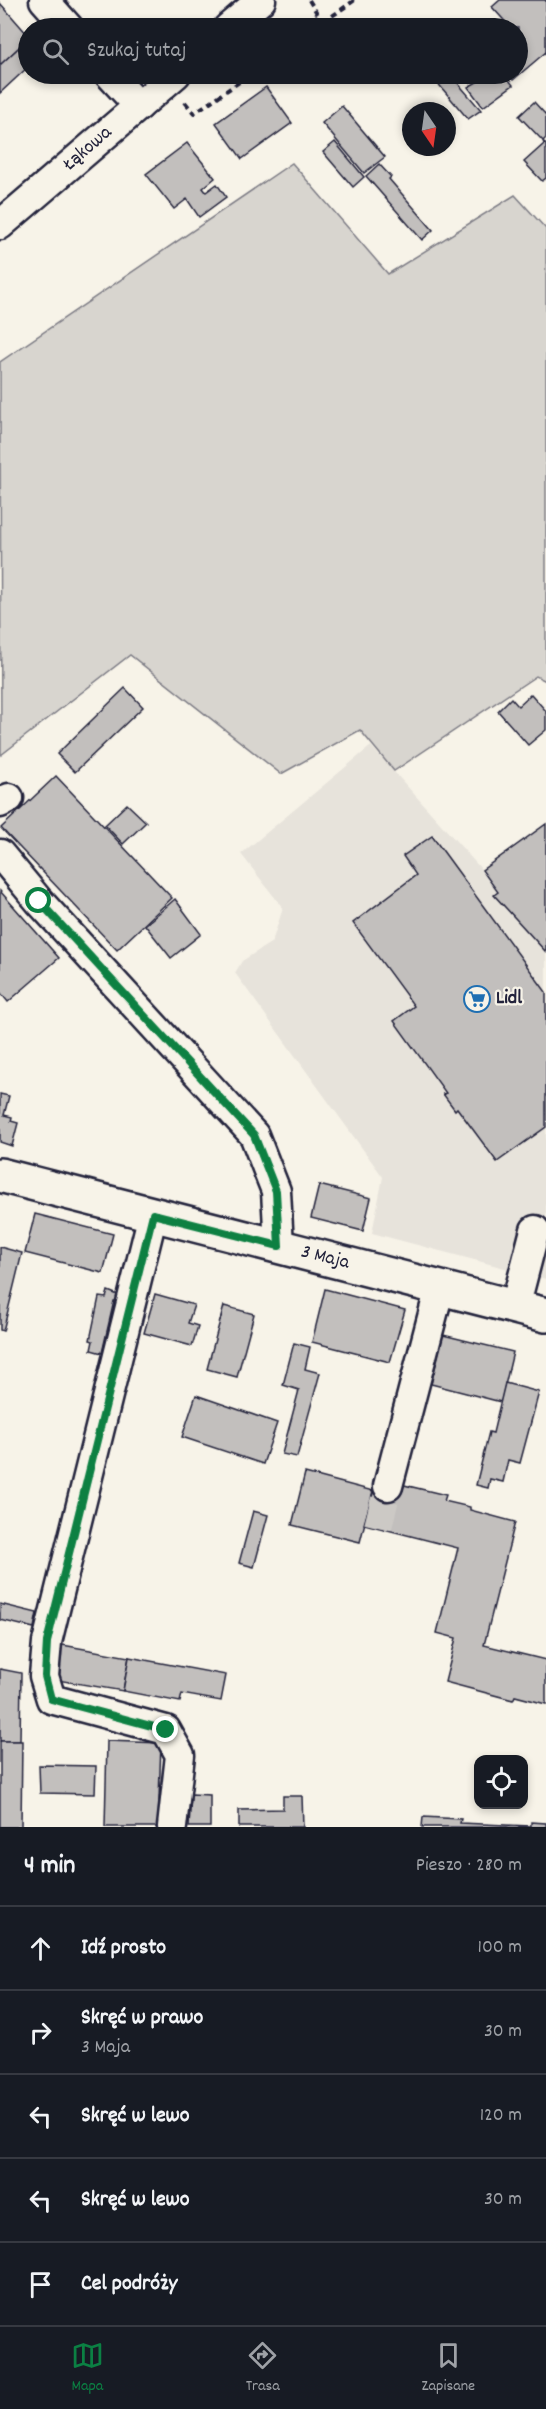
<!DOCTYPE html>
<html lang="pl">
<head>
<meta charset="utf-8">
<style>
	:root { --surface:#171b24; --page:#20242c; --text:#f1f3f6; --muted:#9ea1a6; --line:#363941; --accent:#0b8043 }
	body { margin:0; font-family:Dekko,sans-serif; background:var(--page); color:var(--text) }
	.controls { position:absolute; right:18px; bottom:18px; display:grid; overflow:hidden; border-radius:12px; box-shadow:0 3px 9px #0003 }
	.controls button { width:54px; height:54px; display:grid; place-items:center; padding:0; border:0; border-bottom:2px solid var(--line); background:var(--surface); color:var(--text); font:30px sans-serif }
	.compass { position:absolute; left:402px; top:102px; width:54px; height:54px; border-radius:50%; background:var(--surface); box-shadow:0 3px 9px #0003; rotate:167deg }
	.stop { position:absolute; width:18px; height:18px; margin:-14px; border:4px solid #0b8043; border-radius:50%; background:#fff }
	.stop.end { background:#0b8043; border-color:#fff; box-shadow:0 2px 6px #0008 }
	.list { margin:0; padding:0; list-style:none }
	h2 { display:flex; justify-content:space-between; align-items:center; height:78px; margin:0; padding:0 24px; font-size:26px }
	h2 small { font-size:20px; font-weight:400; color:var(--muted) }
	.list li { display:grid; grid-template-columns:39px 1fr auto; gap:18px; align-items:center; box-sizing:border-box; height:84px; padding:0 24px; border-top:2px solid var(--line) }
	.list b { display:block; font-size:22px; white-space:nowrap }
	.list p { margin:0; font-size:20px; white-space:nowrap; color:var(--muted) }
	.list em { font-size:20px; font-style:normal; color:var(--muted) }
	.icon { flex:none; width:33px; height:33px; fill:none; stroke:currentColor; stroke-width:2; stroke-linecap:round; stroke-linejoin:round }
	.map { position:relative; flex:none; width:546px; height:1827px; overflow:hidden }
	.search { position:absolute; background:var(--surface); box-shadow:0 3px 9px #0003; left:18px; right:18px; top:18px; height:66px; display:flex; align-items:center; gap:15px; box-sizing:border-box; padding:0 21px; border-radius:33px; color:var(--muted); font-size:22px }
	.sheet { height:498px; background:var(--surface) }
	nav { display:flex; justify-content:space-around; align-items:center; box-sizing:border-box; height:84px; border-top:2px solid var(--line); background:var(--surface); font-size:16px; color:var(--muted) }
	nav a { display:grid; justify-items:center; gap:3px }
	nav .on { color:var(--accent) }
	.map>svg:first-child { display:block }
</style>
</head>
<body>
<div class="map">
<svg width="546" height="1827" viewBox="0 0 546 1827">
	<rect width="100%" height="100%" fill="#f7f3e8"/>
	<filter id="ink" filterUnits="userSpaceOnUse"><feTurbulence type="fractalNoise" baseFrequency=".0167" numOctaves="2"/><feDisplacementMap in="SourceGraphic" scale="12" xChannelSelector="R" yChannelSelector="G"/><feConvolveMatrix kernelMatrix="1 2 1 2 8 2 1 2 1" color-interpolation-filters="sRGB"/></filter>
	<g filter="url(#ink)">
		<path fill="#e7e3db" d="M371,746L482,870L498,892L495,895L546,952V1279L372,1233L383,1177L235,973L242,961L272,942L283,908L241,854Z"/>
		<path fill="#d8d5cf" stroke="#7d7c85" stroke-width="1.5" d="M292,163L388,274L515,195L546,229V681L536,676L394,771L360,730L281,774L130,655L1,755L0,362Z"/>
		<g fill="#c2bfbd" stroke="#22223b" stroke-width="1.5">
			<path d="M500,0H546V52L513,80L508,74H518V41L520,39L518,36V28H511L492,7Z"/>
			<path d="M0,3L28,35V39L0,65Z"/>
			<path d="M28,39V67L0,93V65Z"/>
			<path d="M430,74H450L481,110L468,119Z"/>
			<path d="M491,74H504L513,85L483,107L468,87Z"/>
			<path d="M266,87L292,123L242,159L216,123Z"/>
			<path d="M534,102L546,115V138L543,141L519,116Z"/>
			<path d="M342,106L385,157L364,173L322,123Z"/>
			<path d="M543,141L546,145V178L542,181L524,162L544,144Z"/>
			<path d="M335,142L364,177L353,187L323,152Z"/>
			<path d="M187,143L215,178L203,188L206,192L217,184L226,197L199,217L187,199L174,209L146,174Z"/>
			<path d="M379,164L391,177L389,179L433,230L422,240L366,176Z"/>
			<path d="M125,688L143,707L75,772L57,754Z"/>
			<path d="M531,694L546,711V730L528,745L498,711L511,698L518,706Z"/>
			<path d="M56,776L172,898L117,950L1,828Z"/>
			<path d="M127,804L146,822L123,844L105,825Z"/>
			<path d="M546,824V952L494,895L498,892L482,870Z"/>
			<path d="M432,836L546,992V1127L497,1162L457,1108L455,1110L443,1094L446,1093L394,1021L414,1006L353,923L416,875L403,856Z"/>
			<path d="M0,891L59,958L8,1002L0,992Z"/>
			<path d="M175,899L201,934L171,958L145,925Z"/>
			<path d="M0,1094L9,1096L4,1115L12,1117L11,1121L18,1123L12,1146L0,1142Z"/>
			<path d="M319,1185L371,1198L363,1231L311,1218Z"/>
			<path d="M35,1214L113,1234L103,1273L25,1253Z"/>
			<path d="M0,1247L22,1253L3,1331L0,1330Z"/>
			<path d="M325,1289L405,1310L390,1362L312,1342Z"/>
			<path d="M108,1291L118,1295L116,1301H114L102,1353L91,1350L93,1341L90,1340L99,1297L106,1298Z"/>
			<path d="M155,1294L194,1305L188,1323L198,1326L192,1346L144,1333Z"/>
			<path d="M224,1306L254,1314L237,1377L207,1369Z"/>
			<path d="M443,1335L513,1352L501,1402L431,1384Z"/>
			<path d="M294,1343L310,1347L305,1369L320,1373L297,1457L282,1454L299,1390L283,1385Z"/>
			<path d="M505,1383L539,1392L520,1463L508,1460L503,1482L490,1479L488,1488L476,1485L489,1432L493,1433Z"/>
			<path d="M196,1395L277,1423L263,1464L182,1437Z"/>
			<path d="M305,1473L373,1491L360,1542L292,1525Z"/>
			<path d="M376,1483L403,1490L404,1485L446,1495L444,1501L470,1507V1510L515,1522L484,1645L546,1660V1704L515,1696L513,1700L445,1682L456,1638L437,1633L458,1548L364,1524Z"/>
			<path d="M253,1511L268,1515L254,1567L239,1563Z"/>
			<path d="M0,1604L37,1613L34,1628L0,1620Z"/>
			<path d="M57,1644L129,1657L123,1691L51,1679Z"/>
			<path d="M129,1657L226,1675L221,1701L182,1694L180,1702L123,1691Z"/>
			<path d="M0,1669L21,1673L20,1741H0Z"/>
			<path d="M0,1741H22L21,1827H0Z"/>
			<path d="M107,1741L161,1743L158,1827H105Z"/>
			<path d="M39,1765L96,1766L95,1794L40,1793Z"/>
			<path d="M191,1794L210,1795V1827H189Z"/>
			<path d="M283,1796H302L303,1827H239V1810L283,1809Z"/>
			<path d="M423,1817L461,1819L460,1823L531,1826V1822L546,1823V1827H422Z"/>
		</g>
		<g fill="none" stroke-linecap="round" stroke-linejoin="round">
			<path stroke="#ccc9c5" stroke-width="28" stroke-dasharray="28 14" stroke-linecap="butt" d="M378,1527L388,1486"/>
			<defs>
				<g id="minor">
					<path d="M44,0L69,28"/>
					<path d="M228,28L261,0"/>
					<path d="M109,74L139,106"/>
					<path d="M0,225L176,74"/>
					<path d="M0,803L9,798"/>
					<path d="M0,854L39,901L254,1135L276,1191L279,1246"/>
					<path d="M153,1214L47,1642L44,1676L51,1699L166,1730L180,1755L172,1827"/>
					<path d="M515,1307L535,1230"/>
					<path d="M388,1486L440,1287"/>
				</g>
				<path id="major" d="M0,1175L546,1315"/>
			</defs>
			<use href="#minor" stroke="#22223b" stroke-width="33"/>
			<use href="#major" stroke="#22223b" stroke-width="38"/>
			<g stroke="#22223b" stroke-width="4" stroke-dasharray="6 4.5" stroke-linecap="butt">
				<path d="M309,0L323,23"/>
				<path d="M315,28L355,0"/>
				<path d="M185,102L194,113L251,74"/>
			</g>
			<use href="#minor" stroke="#f7f3e8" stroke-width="28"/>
			<use href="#major" stroke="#f7f3e8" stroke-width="33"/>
		</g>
	</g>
	<g fill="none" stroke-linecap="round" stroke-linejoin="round" filter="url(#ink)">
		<path stroke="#0b8043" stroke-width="8" d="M39,901L254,1135L276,1191L279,1246L153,1214L47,1642L45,1676L51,1699L166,1730"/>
	</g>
	<defs>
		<symbol id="supermarket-ring" viewBox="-11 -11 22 22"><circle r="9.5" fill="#f7f3e8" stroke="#1f6fb2" stroke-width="1.5"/><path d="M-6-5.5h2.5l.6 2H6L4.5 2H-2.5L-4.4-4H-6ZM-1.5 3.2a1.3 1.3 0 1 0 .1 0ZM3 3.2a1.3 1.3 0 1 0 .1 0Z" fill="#1f6fb2"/></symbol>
	</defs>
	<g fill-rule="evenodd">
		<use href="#supermarket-ring" x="462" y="984" width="30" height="30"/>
	</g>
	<g text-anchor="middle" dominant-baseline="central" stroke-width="4.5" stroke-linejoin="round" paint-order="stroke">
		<g font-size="20" fill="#22223b" stroke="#f7f3e8">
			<text transform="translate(88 149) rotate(-41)">Łąkowa</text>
			<text transform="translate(325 1258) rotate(14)">3 Maja</text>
		</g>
		<g font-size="20" font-weight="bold" fill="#22223b" stroke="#f7f3e8" text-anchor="start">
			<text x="496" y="999">Lidl</text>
		</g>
	</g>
</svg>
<div class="controls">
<button><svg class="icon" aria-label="locate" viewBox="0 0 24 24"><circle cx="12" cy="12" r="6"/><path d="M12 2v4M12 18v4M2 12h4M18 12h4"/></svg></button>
</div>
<svg class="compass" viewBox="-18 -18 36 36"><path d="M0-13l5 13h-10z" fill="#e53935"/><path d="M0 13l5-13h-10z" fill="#9ea1a6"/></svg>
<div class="stop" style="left:39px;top:901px"></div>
<div class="stop end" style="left:166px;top:1730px"></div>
<div class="search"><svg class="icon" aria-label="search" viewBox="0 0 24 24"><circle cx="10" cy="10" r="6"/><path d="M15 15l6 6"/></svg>Szukaj tutaj</div>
</div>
<section class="sheet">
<h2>4 min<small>Pieszo · 280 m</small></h2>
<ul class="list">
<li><svg class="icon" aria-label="ahead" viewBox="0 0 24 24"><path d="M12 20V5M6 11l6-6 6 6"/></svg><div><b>Idź prosto</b></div><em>100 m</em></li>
<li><svg class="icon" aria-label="right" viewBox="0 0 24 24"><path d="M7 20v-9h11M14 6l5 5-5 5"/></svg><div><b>Skręć w prawo</b><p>3 Maja</p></div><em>30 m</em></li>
<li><svg class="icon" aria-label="left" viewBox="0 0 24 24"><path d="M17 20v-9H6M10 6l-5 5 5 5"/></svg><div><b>Skręć w lewo</b></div><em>120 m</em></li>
<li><svg class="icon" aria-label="left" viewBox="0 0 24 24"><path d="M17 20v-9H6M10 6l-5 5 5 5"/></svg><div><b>Skręć w lewo</b></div><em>30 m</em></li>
<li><svg class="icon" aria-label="arrive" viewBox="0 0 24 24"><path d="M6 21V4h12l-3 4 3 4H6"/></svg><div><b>Cel podróży</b></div></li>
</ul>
</section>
<nav>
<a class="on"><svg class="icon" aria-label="map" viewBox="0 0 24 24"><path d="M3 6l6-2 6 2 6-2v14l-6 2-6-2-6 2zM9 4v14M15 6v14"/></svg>Mapa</a>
<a><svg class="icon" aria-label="directions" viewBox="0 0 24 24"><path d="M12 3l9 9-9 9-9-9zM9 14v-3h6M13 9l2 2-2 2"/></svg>Trasa</a>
<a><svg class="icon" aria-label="saved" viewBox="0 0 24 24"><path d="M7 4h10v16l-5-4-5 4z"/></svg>Zapisane</a>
</nav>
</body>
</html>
